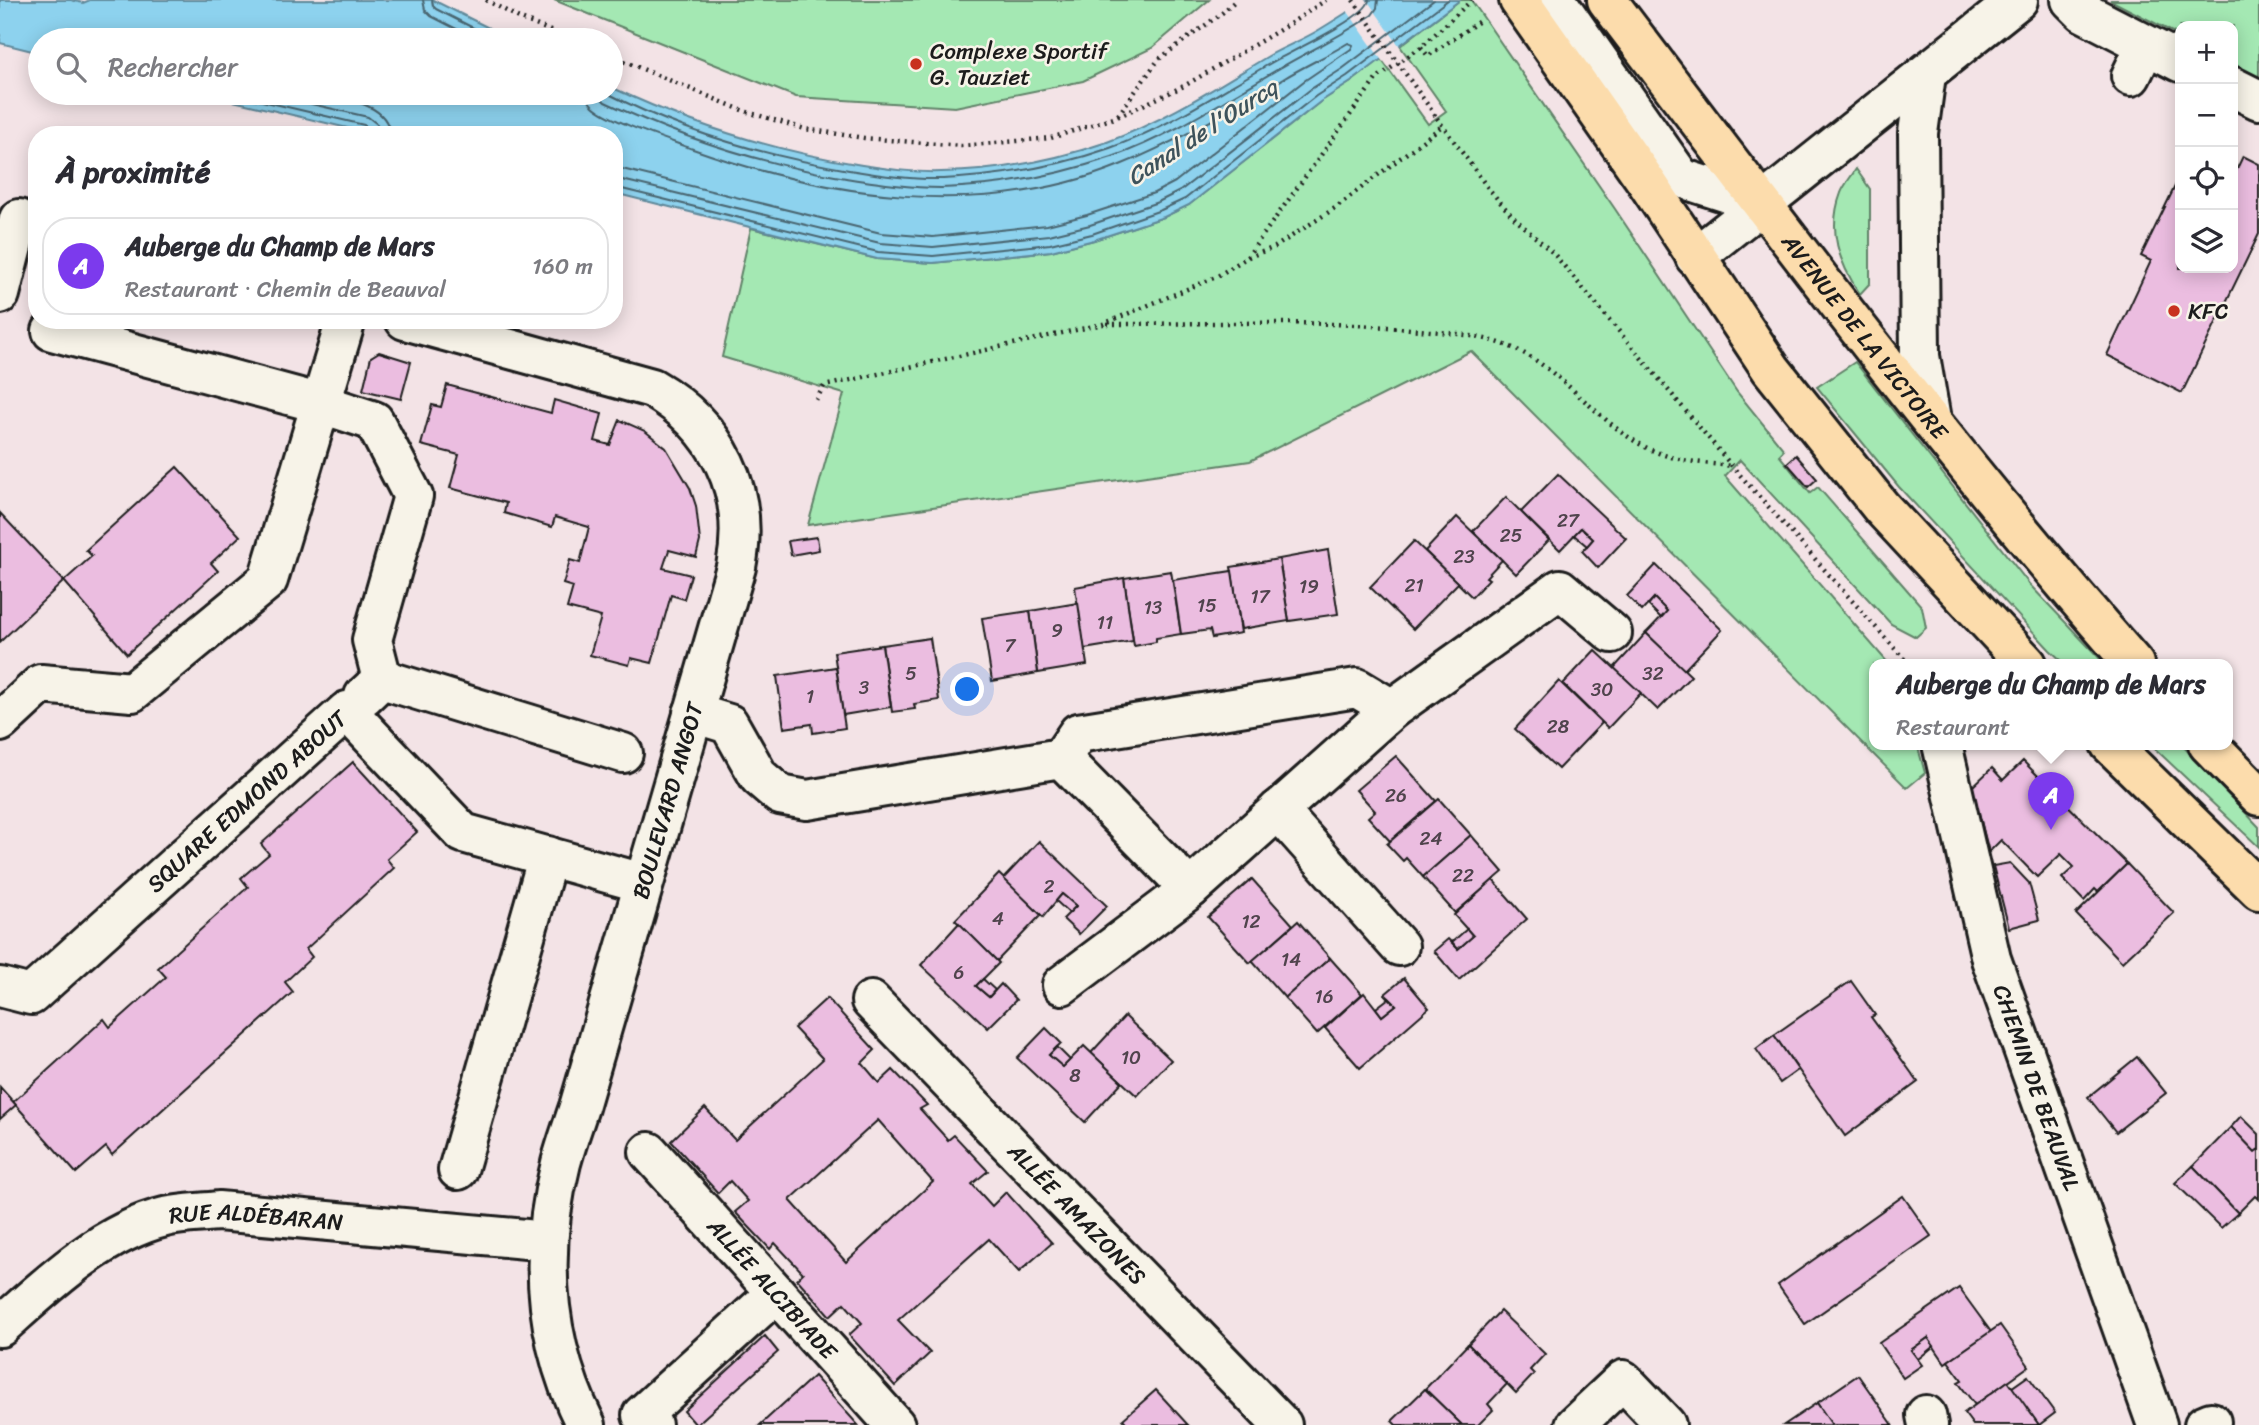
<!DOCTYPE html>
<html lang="fr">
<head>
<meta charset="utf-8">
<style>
	:root { --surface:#fff; --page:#f7f7f7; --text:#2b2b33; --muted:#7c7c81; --line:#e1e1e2; --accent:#7c3aed }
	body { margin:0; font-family:Sriracha,sans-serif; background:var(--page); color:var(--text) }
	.controls { position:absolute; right:21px; top:21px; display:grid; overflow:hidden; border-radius:14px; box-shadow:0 4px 18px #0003 }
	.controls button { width:63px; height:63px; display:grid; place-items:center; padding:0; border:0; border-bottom:2px solid var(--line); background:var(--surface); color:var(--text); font:35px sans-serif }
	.you { position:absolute; left:968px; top:690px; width:24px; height:24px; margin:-18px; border:5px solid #fff; border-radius:50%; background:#1a73e8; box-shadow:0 0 0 10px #1a73e833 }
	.badge { display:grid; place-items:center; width:46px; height:46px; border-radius:50%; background:var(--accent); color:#fff; font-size:23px; font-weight:700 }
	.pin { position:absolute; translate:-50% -58px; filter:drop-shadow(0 2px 4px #0008) }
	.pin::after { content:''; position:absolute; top:37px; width:24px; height:21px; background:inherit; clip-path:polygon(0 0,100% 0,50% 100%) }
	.popup { position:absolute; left:1869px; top:659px; width:364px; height:91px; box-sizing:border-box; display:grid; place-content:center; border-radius:14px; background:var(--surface); filter:drop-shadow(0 2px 5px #0005); font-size:23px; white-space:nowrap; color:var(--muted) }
	.popup b { font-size:26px; color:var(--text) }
	.popup::after { content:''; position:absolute; left:50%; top:100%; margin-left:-14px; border:14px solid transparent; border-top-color:var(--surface) }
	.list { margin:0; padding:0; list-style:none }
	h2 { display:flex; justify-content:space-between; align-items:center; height:91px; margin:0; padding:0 28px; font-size:30px }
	h2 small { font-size:23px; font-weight:400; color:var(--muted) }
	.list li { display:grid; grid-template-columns:46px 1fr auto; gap:21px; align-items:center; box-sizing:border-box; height:98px; margin:0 14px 14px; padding:0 14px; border:2px solid var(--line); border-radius:28px }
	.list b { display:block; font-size:26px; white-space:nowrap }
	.list p { margin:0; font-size:23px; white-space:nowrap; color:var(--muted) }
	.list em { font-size:23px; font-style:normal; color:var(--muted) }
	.icon { flex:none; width:38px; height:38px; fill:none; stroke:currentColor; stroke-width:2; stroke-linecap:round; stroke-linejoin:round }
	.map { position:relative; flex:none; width:2259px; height:1425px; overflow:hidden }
	.search { position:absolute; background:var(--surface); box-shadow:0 4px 18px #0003; left:28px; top:28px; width:595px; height:77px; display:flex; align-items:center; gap:18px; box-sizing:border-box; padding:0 24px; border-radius:38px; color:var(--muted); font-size:26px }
	.panel { position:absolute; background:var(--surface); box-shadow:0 4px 18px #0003; left:28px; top:126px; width:595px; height:203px; border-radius:28px }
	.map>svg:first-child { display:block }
</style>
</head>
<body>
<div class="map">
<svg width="2259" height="1425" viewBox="0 0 2259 1425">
	<rect width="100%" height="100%" fill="#f3e3e6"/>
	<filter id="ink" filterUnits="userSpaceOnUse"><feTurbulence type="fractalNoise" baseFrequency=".0143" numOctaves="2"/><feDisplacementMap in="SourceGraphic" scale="14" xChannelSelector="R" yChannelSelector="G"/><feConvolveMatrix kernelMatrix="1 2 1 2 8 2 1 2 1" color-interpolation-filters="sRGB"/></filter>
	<g filter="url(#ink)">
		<g fill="#a4e8b3" stroke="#608268" stroke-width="2">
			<path d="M554,0H1209L1152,48L1083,81L955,107L796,97Z"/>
			<path d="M1460,0H1471L1479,11L1615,209L1737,392L1784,450L1779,455L1810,493L1818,487L1922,607L1926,628L1916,637L1891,624L1740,460L1725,476L1889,664H1874V744H1917L1925,773L1907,788L1471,351L1250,461L808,525L844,394L722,357L751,228L877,259L933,263L1051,251L1094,240L1164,217L1189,205L1320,102L1351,82L1381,59L1428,124L1446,111L1400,46Z"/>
			<path d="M2110,0H2259V77L2233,64V26H2180V36Z"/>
			<path d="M1856,169L1870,189V283L1860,294C1839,263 1827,230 1841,193C1844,185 1851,177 1856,169Z"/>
			<path d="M1855,362L2030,585L2105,664H2065L2050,650L1899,487L1817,387Z"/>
			<path d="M2150,744H2181L2259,827V847Z"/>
		</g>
		<g fill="#8dd2ee" stroke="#60899a" stroke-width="2">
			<path d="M0,0H71L83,3L90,0H433L513,40H40V53L0,43Z"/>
			<path d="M1367,0H1460L1351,82L1320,102L1189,205L1164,217L1094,240L1051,251L933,263L877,259L614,193V135H377L199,93H611V87C691,125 775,151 862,165C888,169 915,173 941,172C997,171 1055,160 1107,142C1165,121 1218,86 1270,55C1286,46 1302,40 1317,31C1334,21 1350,10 1367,0Z"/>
		</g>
		<path fill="#f3e3e6" d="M1360,0H1367L1401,48L1383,62L1346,9Z"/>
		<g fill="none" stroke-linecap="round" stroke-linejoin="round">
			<g stroke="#496570" stroke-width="2">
				<path d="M423,0L425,10L431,16L478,40"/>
				<path d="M432,0L433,6L436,9L497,40"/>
				<path d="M228,93L364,125L369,129L370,135"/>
				<path d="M264,93L368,117L377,124L379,135"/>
				<path d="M311,93C338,99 388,100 390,135"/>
				<path d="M585,93C587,98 589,102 593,106C609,121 668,140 690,148C826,197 982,221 1120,165C1177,142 1230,110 1283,79C1304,66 1327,56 1348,43L1353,45L1351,49L1304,81L1175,182L1154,193L1087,215L1047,225L933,237L881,233L614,167"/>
				<path d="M596,93L605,102C682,138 762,164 846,178C878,183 909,188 941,188C999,187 1058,175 1112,157C1172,136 1226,99 1280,68C1311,50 1343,35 1372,15L1377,8L1378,0"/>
				<path d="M607,93C682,132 766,156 849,170C880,175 912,180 943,179C1000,176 1056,167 1110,148C1170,127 1222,90 1278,59C1295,50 1368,16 1369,0"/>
				<path d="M614,178L880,243L933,247L1049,235L1090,225L1158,202L1180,191L1311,89L1342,69L1434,0"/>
				<path d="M614,187L878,252L933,256L1050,244L1092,234L1161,210L1185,199L1316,96L1347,76L1448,0"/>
			</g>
		</g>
		<g fill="#ebbde0" stroke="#1c1c1c" stroke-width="2" fill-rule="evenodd">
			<path d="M2243,156L2259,164V234L2182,393L2107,355L2151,261L2141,256L2180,176V268H2233V172L2235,173Z"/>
			<path d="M379,352L411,362L401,399L363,390L371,357Z"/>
			<path d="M447,385L551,413L554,400L602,414L595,441L610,445L620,420L645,431L666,448L690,488L696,506L700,541L696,557L669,550L663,568L691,575L684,599L671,595L652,663L631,658L629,665L590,655L601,617L567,608L573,587L563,584L570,560L580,563L589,527L555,517L552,527L504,513L506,503L450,488L459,455L421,445L432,405L441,407Z"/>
			<path d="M1796,455L1817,479L1808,487L1787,463Z"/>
			<path d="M177,467L240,536L211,563L218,571L127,654L64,581L92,556L86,550Z"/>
			<path d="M1558,474L1626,538L1598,568L1582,551L1593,539L1581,528L1560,550L1521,512Z"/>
			<path d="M1506,497L1549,540L1516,574L1473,531Z"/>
			<path d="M0,513L64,581L0,642Z"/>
			<path d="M1457,517L1502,560L1486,577L1489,579L1472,597L1425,551Z"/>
			<path d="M1581,528L1593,539L1587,546L1574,535Z"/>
			<path d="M817,537L819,550L791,555L788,541Z"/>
			<path d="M1414,541L1458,583L1413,629L1370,587Z"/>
			<path d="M1328,550L1338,614L1289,621L1279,559Z"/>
			<path d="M1279,559L1289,621L1241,629L1231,567Z"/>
			<path d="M1656,565L1722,630L1684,670L1646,633L1667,611L1654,598L1642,611L1627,596Z"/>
			<path d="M1171,571L1181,634L1156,638V642L1134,646L1124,578Z"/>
			<path d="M1232,571L1241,633L1212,638L1210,630L1181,634L1173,580Z"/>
			<path d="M1124,578L1133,641L1084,649L1075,587Z"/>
			<path d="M1654,598L1667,611L1661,618L1648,605Z"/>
			<path d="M1078,603L1087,665L1038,673L1030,611Z"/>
			<path d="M1030,611L1038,673L992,681L982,618Z"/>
			<path d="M1646,633L1691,676L1658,710L1614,668Z"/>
			<path d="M930,638L939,700L914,704L915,709L892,712L882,645Z"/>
			<path d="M882,645L891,707L843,715L834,652Z"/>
			<path d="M1595,650L1641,693L1608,728L1563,684Z"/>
			<path d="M836,667L845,728L813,733L812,724L784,728L777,676Z"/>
			<path d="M1559,681L1602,723L1558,769L1515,729Z"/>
			<path d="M1396,756L1436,801L1390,841L1368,817L1375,811L1356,790Z"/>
			<path d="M2023,761L2127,864L2098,892L2095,889L2084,901L2062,878L2074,867L2061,854L2037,877L2001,840L1989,852L1972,787L1992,768L2003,780Z"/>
			<path d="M353,762L417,832L387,859L394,868L306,949L312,957L285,982L293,992L112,1155L106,1147L76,1173L13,1102L104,1019L110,1027L166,977L158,968L248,887L241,878L269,854L261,844Z"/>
			<path d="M1439,799L1471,835L1423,877L1406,858L1403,861L1387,844Z"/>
			<path d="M1471,835L1503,872L1455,913L1423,877Z"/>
			<path d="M1039,841L1107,906L1079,934L1063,919L1076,906L1062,894L1043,917L1003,879Z"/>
			<path d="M2010,863L2029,883L2039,920L2009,928L1993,866Z"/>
			<path d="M2127,864L2174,913L2122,962L2076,914Z"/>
			<path d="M999,874L1041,915L997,961L955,920Z"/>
			<path d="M1252,879L1293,925L1250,963L1208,917Z"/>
			<path d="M1493,880L1527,919L1459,980L1434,951L1448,939L1458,949L1473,936L1454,915Z"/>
			<path d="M1062,894L1076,906L1069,913L1056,901Z"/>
			<path d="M1298,921L1330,958L1285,998L1252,961Z"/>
			<path d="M959,923L999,963L976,986L989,997L1001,984L1016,1000L988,1028L921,965Z"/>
			<path d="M1467,929L1473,936L1458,949L1452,942Z"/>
			<path d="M1330,958L1362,994L1317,1034L1285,998Z"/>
			<path d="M1404,978L1429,1008L1360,1068L1325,1028L1364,993L1382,1016L1396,1005L1385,994Z"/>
			<path d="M983,979L995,990L989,997L976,986Z"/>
			<path d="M1851,981L1875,1015L1871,1017L1918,1082L1845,1136L1774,1035Z"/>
			<path d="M827,998L875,1050L862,1063L879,1083L893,1070L927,1105L920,1109L948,1140L954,1135L988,1171L972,1184L992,1206L1006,1192L1052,1243L1019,1272L989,1239L898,1320L930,1353L895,1386L849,1335L862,1323L844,1303L830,1316L797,1279L803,1273L775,1243L770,1249L735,1212L748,1201L730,1181L718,1193L671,1141L705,1108L735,1140L823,1059L794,1028ZM878,1120L933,1182L846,1262L790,1200Z"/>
			<path d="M1389,998L1396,1005L1382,1016L1376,1008Z"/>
			<path d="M1125,1016L1171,1060L1137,1096L1091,1053Z"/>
			<path d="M1046,1028L1061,1043L1049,1055L1063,1067L1084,1046L1122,1082L1085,1122L1017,1058Z"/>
			<path d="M1774,1035L1798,1070L1780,1083L1756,1049Z"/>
			<path d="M1057,1047L1070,1060L1063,1067L1049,1055Z"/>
			<path d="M2137,1057L2166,1093L2116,1132L2088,1097Z"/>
			<path d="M0,1087L16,1105L0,1119Z"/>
			<path d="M2241,1116L2259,1134V1149L2255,1152L2231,1127Z"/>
			<path d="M2231,1127L2255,1152L2259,1149V1200L2255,1196L2238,1213L2193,1166Z"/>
			<path d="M2193,1166L2238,1213L2221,1228L2175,1183Z"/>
			<path d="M1903,1196L1931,1236L1805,1324L1778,1285Z"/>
			<path d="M1959,1288L1991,1332L1945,1363L1928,1338L1911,1350L1922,1365L1903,1378L1879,1343Z"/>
			<path d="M1500,1311L1545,1354L1530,1370L1534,1374L1516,1393L1468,1344Z"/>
			<path d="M2000,1325L2029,1366L1975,1405L1958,1382L1962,1380L1948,1361Z"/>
			<path d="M765,1336L778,1352L696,1425L684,1411Z"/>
			<path d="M1928,1338L1934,1346L1918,1359L1911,1350Z"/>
			<path d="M1468,1344L1507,1384L1488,1404L1493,1410L1478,1425H1462L1425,1389Z"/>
			<path d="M1858,1375L1893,1425H1832L1817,1403Z"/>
			<path d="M814,1376L858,1425H760Z"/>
			<path d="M2028,1376L2055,1413L2039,1425L2011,1388Z"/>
			<path d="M2008,1381L2039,1425H1973L1964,1413Z"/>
			<path d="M1425,1389L1462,1425H1396L1392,1421Z"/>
			<path d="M1156,1390L1188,1425H1128L1123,1419Z"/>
			<path d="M1817,1403L1832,1425H1784Z"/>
		</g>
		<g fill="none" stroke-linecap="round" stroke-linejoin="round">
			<defs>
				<g id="minor">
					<path d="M1556,0L1681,178L1762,204"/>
					<path d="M2071,0L2083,12L2180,62"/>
					<path d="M1926,75L1918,133L1920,356L1931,420"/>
					<path d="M2131,76L2146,45"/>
					<path d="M2233,87L2259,100"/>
					<path d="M1695,257L2018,0"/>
					<path d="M0,294L19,219"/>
					<path d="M405,320L652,388C718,426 751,491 736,567L579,1107C573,1125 566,1144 561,1163C538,1253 544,1342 586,1425"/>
					<path d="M52,331L322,404L374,421L413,496L372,640L382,679"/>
					<path d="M364,696L382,679L623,753"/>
					<path d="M693,713L729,724L759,777L780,795L807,800L1061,758L1190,889"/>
					<path d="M0,722L41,684L132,692L268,580L346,320"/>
					<path id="s1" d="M1942,744L1991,959L2157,1425"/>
					<path d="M1061,758L1078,733L1357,688L1392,709"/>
					<path d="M1278,810L1399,946"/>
					<path d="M1062,985L1190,889L1392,709L1560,589L1612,633"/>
					<path id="s2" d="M0,987L31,995L347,711L463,833L643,883"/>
					<path id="s3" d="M871,1001L1282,1425"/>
					<path id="s4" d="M649,1152L895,1425"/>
					<path d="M458,1170L548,856"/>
					<path id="s5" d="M0,1327C46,1286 102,1232 165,1217C182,1213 201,1213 218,1211L548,1241"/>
					<path d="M1926,1415L1928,1425"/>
					<path d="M652,1425L642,1415L776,1293"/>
					<path d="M1575,1425L1623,1380L1666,1425"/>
					<path d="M2204,1425L2211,1422"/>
				</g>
				<g id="major">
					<path d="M1519,0L1644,178L1771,369L1881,507L2027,664"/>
					<path id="s6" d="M1607,0C1778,225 1947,452 2134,664"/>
					<path d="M2110,744L2259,890"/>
					<path d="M2208,744L2259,796"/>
				</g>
			</defs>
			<use href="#minor" stroke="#1c1c1c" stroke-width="44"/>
			<use href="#major" stroke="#1c1c1c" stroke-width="44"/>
			<g stroke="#1c1c1c" stroke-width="4.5" stroke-dasharray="2 5" stroke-linecap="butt">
				<path d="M486,0L521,19L573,40"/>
				<path d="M1421,47L1428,56L1481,20"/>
				<path d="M611,56L744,111L805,129L864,138L961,146L1051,138L1117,117L1184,86L1288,25L1326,0"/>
				<path d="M1118,115L1159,59L1222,13L1236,0"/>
				<path d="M1437,118L1488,188L1513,217L1554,254L1732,466L1905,660"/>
				<path d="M1247,257L1377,78L1421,47L1472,0"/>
				<path d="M1107,324C1211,324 1316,319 1420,330C1449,333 1481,335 1508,346C1563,367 1601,429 1654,451C1678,462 1706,463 1732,466"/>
				<path d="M816,400L824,386L1103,324L1216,277L1246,258L1275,247L1335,208L1442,126"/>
			</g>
			<use href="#minor" stroke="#f7f3e8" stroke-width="38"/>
			<use href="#major" stroke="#fcdcac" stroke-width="38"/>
			<path stroke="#1c1c1c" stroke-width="4.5" stroke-dasharray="2 5" stroke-linecap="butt" d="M1353,0L1437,118"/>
		</g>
	</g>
	<g fill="#c8321e" stroke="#f7f3e8" stroke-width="2.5">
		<circle cx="916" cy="64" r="7"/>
		<circle cx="2174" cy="311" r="7"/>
	</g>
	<g text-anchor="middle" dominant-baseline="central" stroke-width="5" stroke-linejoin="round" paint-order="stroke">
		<g font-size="19" fill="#50444d">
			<text x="1568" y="520">27</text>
			<text x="1511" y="535">25</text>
			<text x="1464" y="556">23</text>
			<text x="1414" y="585">21</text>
			<text x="1309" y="586">19</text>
			<text x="1260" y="596">17</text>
			<text x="1207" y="605">15</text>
			<text x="1153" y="607">13</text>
			<text x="1105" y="622">11</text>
			<text x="1057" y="630">9</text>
			<text x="1010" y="645">7</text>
			<text x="911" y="673">5</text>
			<text x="1653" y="673">32</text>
			<text x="864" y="687">3</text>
			<text x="1602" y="689">30</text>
			<text x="810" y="696">1</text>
			<text x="1558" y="726">28</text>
			<text x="1396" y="795">26</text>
			<text x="1431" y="838">24</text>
			<text x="1463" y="875">22</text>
			<text x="1049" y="886">2</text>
			<text x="998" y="918">4</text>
			<text x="1251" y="921">12</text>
			<text x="1291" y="959">14</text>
			<text x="959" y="972">6</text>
			<text x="1324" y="996">16</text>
			<text x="1131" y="1057">10</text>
			<text x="1075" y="1075">8</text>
		</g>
		<g font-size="23" fill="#1c1c1c" stroke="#f7f3e8" text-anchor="start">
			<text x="930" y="51">Complexe Sportif<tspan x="930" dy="26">G. Tauziet</tspan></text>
			<text x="2188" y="311">KFC</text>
		</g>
		<g font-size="23" fill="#1c1c1c" stroke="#f7f3e8">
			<text stroke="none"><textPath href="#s6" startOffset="424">AVENUE DE LA VICTOIRE</textPath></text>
			<text transform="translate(668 801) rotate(-74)">BOULEVARD ANGOT</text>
			<text stroke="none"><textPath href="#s2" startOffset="322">SQUARE EDMOND ABOUT</textPath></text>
			<text stroke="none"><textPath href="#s1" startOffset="357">CHEMIN DE BEAUVAL</textPath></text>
			<text stroke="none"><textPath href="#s3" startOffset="296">ALLÉE AMAZONES</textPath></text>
			<text stroke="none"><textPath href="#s5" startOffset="292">RUE ALDÉBARAN</textPath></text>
			<text stroke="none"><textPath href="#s4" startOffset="184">ALLÉE ALCIBIADE</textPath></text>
		</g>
		<g font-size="24" font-style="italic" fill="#3e535b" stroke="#f7f3e8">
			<text transform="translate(1202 132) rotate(-33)">Canal de l'Ourcq</text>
		</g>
	</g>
</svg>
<div class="controls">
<button>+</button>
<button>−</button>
<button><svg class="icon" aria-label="locate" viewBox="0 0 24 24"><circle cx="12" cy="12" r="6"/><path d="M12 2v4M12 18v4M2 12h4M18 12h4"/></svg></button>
<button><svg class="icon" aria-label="layers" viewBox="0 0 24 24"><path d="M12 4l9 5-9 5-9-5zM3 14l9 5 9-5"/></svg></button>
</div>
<div class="you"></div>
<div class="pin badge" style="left:2051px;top:830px">A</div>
<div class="popup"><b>Auberge du Champ de Mars</b>Restaurant</div>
<div class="search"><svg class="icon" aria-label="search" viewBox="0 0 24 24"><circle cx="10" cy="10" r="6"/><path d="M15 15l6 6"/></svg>Rechercher</div>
<section class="panel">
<h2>À proximité<small></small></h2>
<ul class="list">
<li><span class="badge">A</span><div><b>Auberge du Champ de Mars</b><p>Restaurant · Chemin de Beauval</p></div><em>160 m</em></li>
</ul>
</section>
</div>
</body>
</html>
